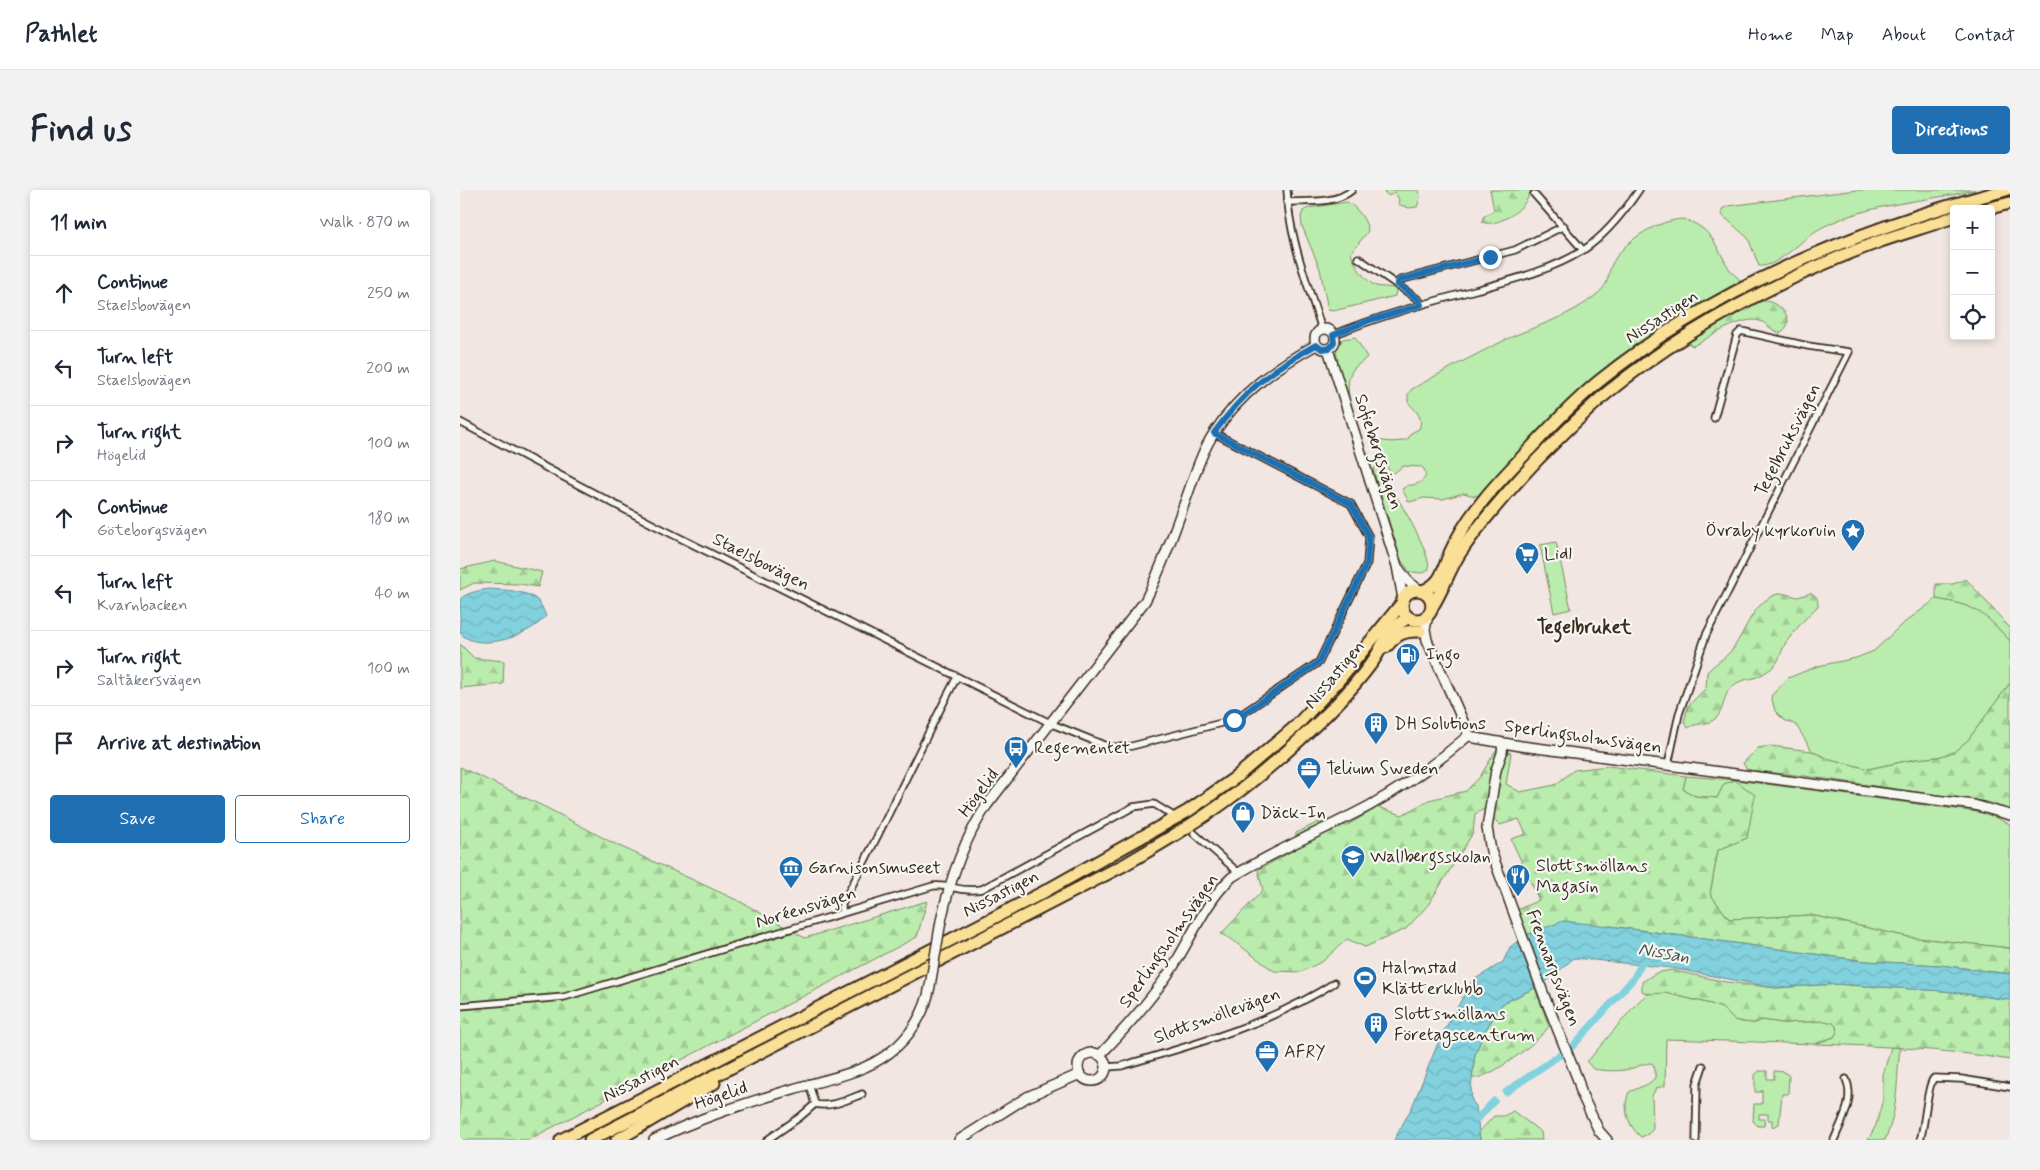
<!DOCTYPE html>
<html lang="en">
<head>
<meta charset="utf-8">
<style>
	:root { --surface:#fff; --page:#f2f2f3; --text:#1f2937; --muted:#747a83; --line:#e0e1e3; --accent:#1f6fb2 }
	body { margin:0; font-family:Mynerve,sans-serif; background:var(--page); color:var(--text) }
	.controls { position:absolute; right:15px; top:15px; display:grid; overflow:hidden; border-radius:5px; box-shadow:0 2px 8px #0003 }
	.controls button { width:45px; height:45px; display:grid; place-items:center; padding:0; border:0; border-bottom:1px solid var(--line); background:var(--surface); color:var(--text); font:25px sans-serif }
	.stop { position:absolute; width:15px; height:15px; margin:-11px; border:4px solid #1f6fb2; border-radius:50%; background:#fff }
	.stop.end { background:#1f6fb2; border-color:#fff; box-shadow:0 1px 5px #0008 }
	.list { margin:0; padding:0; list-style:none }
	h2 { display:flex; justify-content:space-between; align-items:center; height:65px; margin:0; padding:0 20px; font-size:21px }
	h2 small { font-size:16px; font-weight:400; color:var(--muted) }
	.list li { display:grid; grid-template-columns:32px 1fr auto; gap:15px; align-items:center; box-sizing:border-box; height:75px; padding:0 20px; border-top:1px solid var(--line) }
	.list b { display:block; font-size:19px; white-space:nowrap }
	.list p { margin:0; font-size:16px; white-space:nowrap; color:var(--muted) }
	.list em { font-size:16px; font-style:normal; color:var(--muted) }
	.actions { display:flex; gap:10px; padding:15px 20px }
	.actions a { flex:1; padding:11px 0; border:1px solid var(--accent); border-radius:5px; text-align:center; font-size:18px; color:var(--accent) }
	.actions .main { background:var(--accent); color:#fff }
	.icon { flex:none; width:28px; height:28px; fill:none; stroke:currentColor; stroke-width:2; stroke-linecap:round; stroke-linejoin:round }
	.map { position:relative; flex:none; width:1550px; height:950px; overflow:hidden; border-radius:5px }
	header { display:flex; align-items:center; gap:30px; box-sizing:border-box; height:70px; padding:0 25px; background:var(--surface); border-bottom:1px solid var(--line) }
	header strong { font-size:24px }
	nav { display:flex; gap:28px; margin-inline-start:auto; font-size:18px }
	.intro { display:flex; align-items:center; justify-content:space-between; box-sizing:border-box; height:120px; padding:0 30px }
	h1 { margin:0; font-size:35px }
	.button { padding:12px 22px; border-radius:5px; background:var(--accent); color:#fff; font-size:18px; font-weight:700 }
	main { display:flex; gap:30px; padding:0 30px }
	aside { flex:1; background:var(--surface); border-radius:5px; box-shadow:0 2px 8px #0003 }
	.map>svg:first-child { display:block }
</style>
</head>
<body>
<header>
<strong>Pathlet</strong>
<nav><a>Home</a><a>Map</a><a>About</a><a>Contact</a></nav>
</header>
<div class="intro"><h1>Find us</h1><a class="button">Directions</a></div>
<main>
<aside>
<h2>11 min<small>Walk · 870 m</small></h2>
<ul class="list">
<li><svg class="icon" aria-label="ahead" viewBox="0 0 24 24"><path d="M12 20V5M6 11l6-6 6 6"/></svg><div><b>Continue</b><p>Staelsbovägen</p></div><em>250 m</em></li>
<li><svg class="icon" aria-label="left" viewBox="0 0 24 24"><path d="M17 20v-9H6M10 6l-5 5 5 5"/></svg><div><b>Turn left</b><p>Staelsbovägen</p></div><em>200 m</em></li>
<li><svg class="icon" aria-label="right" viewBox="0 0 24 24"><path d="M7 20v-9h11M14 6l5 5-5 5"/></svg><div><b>Turn right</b><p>Högelid</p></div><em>100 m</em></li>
<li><svg class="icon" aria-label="ahead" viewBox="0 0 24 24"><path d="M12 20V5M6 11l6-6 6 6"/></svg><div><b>Continue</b><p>Göteborgsvägen</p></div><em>180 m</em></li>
<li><svg class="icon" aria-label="left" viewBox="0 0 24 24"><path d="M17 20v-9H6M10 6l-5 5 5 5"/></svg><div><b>Turn left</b><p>Kvarnbacken</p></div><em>40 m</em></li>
<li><svg class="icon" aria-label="right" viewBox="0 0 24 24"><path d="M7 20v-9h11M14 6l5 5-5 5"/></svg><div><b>Turn right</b><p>Saltåkersvägen</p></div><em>100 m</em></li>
<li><svg class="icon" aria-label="arrive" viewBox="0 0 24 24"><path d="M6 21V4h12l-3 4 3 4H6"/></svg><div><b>Arrive at destination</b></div></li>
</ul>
<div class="actions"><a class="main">Save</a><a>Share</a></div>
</aside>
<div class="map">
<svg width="1550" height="950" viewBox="0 0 1550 950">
	<defs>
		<pattern id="forest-firs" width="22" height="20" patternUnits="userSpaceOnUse" patternTransform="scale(1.25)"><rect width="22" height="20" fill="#b9ecad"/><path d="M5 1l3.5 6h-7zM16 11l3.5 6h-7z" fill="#a0cb94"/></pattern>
		<pattern id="water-waves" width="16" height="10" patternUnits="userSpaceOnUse" patternTransform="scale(1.25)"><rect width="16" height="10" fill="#82d1de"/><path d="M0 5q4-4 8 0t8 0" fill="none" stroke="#71b4be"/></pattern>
	</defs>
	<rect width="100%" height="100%" fill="#f2e6e2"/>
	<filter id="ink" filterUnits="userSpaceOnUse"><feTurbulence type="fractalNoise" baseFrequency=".02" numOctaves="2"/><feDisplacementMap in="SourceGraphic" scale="10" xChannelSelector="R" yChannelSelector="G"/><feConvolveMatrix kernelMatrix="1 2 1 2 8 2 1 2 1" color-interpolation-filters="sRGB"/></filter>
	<g filter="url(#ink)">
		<g fill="#b9ecad" stroke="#7a8b66">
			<path d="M926,0H959L960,8L957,17L949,18L938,14L939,10L935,2L929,6L924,2Z"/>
			<path d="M1397,0H1515C1464,12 1410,13 1363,37C1345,45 1319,78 1299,76L1288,48L1262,25V19L1268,16Z"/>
			<path d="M887,12C897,17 907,31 908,41L891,63C894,74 905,91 916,96C921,97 928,97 933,98L936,101L935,106L927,108L873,121L868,120L860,79L842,36L841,27L843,21L848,18Z"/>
			<path d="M1222,29C1253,37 1255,56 1270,80C1273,85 1278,86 1280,91C1216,127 1151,169 1097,221C1070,247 1045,277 1020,305L1014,306L1004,303L983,309L964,308L949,312L942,299L948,295C958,296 972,288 962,277L943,276L934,283L928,279L917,250C929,252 936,253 948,249L951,243L959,239C964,226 955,221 948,212V204L952,199C983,181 1015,165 1047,149C1078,135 1109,127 1136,105C1153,91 1145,84 1155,69C1168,48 1198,31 1222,29Z"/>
			<path d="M895,147L907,167C903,172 898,174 894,178C887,187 888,196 889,207L878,176L876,158L883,149Z"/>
			<path d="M917,274C930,297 969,355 969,379L964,383L950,382L941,370L913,280Z"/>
			<path d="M1096,352L1111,419L1094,423L1080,355Z"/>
			<path d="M1476,409C1516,415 1524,422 1550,451V493L1508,550L1494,562L1478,567L1456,569L1408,579L1366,568L1352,561L1336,535L1324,530L1315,521L1311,506L1328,488L1358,476L1396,468L1414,461L1441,435Z"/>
			<path d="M1226,586L1275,590L1525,623L1550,634V758L1448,747L1351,725L1269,729L1250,704L1258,660L1287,648L1264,594L1257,608L1235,606L1223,599Z"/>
			<path d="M1196,802L1206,803L1251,814L1262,818L1274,830L1283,832L1294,833L1302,830L1323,833L1366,831L1373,833L1376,836L1377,842L1374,847L1355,854L1206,849L1205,896L1196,898L1192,906L1193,939L1188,944L1181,947C1168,936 1162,918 1169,902L1188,894L1195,888V879L1192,873C1184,873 1180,876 1173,878C1160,882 1145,881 1133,879L1127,872L1176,814L1187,804Z"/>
			<path d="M1431,857L1440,858C1436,891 1439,918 1425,950H1408L1416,935L1423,909V885Z"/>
			<path d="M1299,881H1307V889H1314V881L1325,882L1329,886L1328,904H1322L1319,934L1312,937V930H1308V924H1299V929H1305L1304,936H1298L1293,931L1294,914H1302V900L1301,902H1295V885Z"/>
		</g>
		<g fill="url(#forest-firs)" stroke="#7a8b66">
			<path d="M1030,0H1071C1069,5 1067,11 1063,15C1055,25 1035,37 1022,32L1023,27L1034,20Z"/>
			<path d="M1307,111C1322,115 1338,131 1320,143C1311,141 1308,134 1300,131C1283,125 1248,148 1233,156L1229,154L1230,151L1234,147L1297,112Z"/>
			<path d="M35,371L82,382L78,397L60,394L14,393L0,400V379Z"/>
			<path d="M1506,389L1550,438V451C1523,422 1516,415 1476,409V394H1493Z"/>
			<path d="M1321,403L1338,407L1351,403C1357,406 1358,409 1358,416C1346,427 1337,438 1327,451C1322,458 1320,469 1315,475C1311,479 1304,484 1299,486C1291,490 1281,489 1274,495C1262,503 1266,518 1256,528C1248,536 1237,532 1228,538L1224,532L1228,516L1246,498L1247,482C1254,474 1264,469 1271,461C1287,441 1292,410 1321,403Z"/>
			<path d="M0,454L14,468L44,471L43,494L0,498Z"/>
			<path d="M1550,493V621L1528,612L1345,586L1287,580L1283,573L1298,558L1310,556L1352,561L1366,568L1408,579L1456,569L1478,567L1494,562L1508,550Z"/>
			<path d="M1036,560L1051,563L1046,594L1060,602L1095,595L1114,580L1148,576L1226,586L1223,599L1235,606L1257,608L1264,594L1275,590L1295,605L1287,648L1258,660L1250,704L1269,729L1351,725L1448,747L1550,758V784L1480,775L1405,771L1150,736L1066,745L1057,720L1079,710L1051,649L1066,644L1059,629L1040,635L1024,619L1015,624L1013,643L968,715L946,739L905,757L887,749L863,771L841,782L814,781L771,749L761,744L803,700L798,680L834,660L836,643L865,629L886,636L918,617L942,625L969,610L1006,601L1020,587Z"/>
			<path d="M0,577L89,619L153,653L281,712L345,748L467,711L457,747L68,950H0Z"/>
			<path d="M1211,780L1266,792L1316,798L1373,794L1484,801L1550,810V870C1486,859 1421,856 1356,854L1374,847L1377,842L1376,836L1373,833L1365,831L1323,833L1302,830L1294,833L1283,832L1274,830L1262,818L1251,814L1206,803L1187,804L1182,801V792L1196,783Z"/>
			<path d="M1075,798L1089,836C1081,850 1028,891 1012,888L1015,864L1025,841L1042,814Z"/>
			<path d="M1053,921L1081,942L1082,950H1020L1019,942L1034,926H1044Z"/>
		</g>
		<g fill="url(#water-waves)" stroke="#668e91">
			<path d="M29,399C43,400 69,400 79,412C82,416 84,422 86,426C71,445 19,464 0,443V409C8,402 18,401 29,399Z"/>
			<path d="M1103,731L1150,736L1405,771L1480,775L1550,784V810L1484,801L1373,794L1316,798L1211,778L1114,768L1086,792L1042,814L1025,841L1015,864L1011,898L1012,911L1016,916L1020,950H934L952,917L980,848L1012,791L1043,772L1050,757L1066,745Z"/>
		</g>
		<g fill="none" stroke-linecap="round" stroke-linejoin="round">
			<g stroke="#82d1de" stroke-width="7">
				<path d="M1046,902L1113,856L1173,789L1181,775"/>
				<path d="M1018,928L1034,911"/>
			</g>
			<defs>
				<g id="street">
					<path d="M827,0C829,49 848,94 862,140"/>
					<path d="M1074,4L1123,60"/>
					<path d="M827,12C848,11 876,14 892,0"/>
					<path d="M898,68L959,110L961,115"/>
					<path d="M937,95L940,90L1055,60L1104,36"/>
					<path d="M873,145C919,126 967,113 1015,100C1051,90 1090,81 1122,61C1145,46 1164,22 1179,0"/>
					<path d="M0,232L194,335L592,534L649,557H668L773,530L859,472L907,373L909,347L891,314L754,243"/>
					<path d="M1208,575L1219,524L1246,445L1389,162L1348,156L1281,141L1277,145L1254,228"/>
					<path d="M734,643L779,683"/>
					<path d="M382,722V714C423,640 457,562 497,487"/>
					<path d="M0,816L104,807L473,696C491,694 500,703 522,699L673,617L694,614L712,625"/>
					<path d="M647,877L661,876C733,855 810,834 874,793"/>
					<path d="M355,914C371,918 387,910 402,904"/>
					<path d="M307,950L340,927L355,914L349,894"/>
					<path d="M1236,950L1237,894L1243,876"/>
					<path d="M1374,950C1382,930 1395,910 1386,889"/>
					<path d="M1460,950C1465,936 1467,894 1474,888L1501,889L1550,897"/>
				</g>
				<g id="secondary">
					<circle cx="865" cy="149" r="10"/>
					<path d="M868,159L937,376L943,409"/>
					<path d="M939,379L947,390L959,400"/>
					<path d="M968,426L965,439L967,450L1006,538L1009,545L1015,548L1061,556L1514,615L1550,625"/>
					<path d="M1043,553L1042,563L1036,580L1027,638L1031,661L1085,808L1118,890L1122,905L1139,941L1147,950"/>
					<path d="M481,731C490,689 503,651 527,615L685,411C702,378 713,344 726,309C734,287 741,263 754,243C780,203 816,177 856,155"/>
					<circle cx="632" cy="877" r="14"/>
					<path d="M640,865C666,838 690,811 711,780C731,749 745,712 772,687C816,660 864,640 909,616C945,596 978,572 1009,545"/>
					<path d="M194,950C239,928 286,913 333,899C365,889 402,884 429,863C450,848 466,821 470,796"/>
					<path d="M499,950L567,907L620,884"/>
				</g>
				<g id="highway">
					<path d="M1526,19L1550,13"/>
					<circle cx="957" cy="415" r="15"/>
					<path d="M963,401C983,392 982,381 990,363C1007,324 1039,291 1068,261C1090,237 1113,213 1138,192C1256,96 1400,38 1546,0"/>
					<path d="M972,417C983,400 989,380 1000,363C1022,330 1050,299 1077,270C1100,247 1123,223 1148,202C1228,137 1322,88 1418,52C1443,43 1469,36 1494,27"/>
					<path d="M926,457C936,445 943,440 960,441"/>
					<path d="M101,950L582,703L728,621L775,588L835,537L878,491L942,413"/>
					<path d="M130,950L664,675C700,654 736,633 770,608C805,583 837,553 868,523C884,507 900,489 913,471C927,451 924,441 948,428"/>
					<path d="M157,950L254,893"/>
				</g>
			</defs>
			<use href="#street" stroke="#3b2a1e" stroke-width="9"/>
			<use href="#secondary" stroke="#3b2a1e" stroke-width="12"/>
			<use href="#highway" stroke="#3b2a1e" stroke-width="15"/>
			<use href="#street" stroke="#f6f6f2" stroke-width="5.5"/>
			<use href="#secondary" stroke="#f6f6f2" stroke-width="9"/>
			<use href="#highway" stroke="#fadf96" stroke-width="11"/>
			<defs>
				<path id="secondary-bridge" d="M470,796L481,731"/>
			</defs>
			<use href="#secondary-bridge" stroke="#3b2a1e" stroke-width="12" stroke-linecap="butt"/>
			<use href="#secondary-bridge" stroke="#f6f6f2" stroke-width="9"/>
		</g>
	</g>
	<g fill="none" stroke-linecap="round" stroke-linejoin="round" filter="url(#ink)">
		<path stroke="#1f6fb2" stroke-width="6" d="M774,530L859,472L907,373L909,347L891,314L754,243C784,201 812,179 856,155L862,159L870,158L874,152L873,145L908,131L961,115L959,110L937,94L940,90L1030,67"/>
	</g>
	<defs>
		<symbol id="sight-pin" viewBox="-11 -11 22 30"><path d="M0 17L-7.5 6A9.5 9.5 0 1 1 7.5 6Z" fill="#1f6fb2" stroke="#f6f6f2"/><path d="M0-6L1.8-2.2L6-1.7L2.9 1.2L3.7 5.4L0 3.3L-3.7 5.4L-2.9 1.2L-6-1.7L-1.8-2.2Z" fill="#fff"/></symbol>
		<symbol id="supermarket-pin" viewBox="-11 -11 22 30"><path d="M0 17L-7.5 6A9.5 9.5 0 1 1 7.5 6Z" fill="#1f6fb2" stroke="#f6f6f2"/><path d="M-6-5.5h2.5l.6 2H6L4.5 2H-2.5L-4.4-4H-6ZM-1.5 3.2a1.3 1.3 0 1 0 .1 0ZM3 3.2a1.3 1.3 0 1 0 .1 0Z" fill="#fff"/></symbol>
		<symbol id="fuel-pin" viewBox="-11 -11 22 30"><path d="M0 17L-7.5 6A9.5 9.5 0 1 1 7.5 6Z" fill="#1f6fb2" stroke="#f6f6f2"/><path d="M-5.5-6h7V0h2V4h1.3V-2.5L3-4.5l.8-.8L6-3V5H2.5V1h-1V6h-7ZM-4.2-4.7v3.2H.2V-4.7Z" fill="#fff"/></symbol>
		<symbol id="building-pin" viewBox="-11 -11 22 30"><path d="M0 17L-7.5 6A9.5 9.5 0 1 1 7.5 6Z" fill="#1f6fb2" stroke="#f6f6f2"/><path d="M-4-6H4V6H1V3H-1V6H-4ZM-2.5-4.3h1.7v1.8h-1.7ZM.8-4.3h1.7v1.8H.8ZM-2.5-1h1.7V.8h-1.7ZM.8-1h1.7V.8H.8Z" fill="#fff"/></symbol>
		<symbol id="bus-pin" viewBox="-11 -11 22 30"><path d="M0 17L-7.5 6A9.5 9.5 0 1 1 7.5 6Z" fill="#1f6fb2" stroke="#f6f6f2"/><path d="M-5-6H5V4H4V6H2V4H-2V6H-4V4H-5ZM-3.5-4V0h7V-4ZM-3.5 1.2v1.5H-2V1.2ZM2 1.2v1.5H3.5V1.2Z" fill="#fff"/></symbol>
		<symbol id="office-pin" viewBox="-11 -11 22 30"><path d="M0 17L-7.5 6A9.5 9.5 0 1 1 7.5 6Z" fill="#1f6fb2" stroke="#f6f6f2"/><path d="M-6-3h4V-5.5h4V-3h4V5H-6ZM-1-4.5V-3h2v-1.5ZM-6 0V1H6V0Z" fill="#fff"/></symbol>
		<symbol id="shop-pin" viewBox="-11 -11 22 30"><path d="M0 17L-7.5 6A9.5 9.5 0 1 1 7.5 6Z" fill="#1f6fb2" stroke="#f6f6f2"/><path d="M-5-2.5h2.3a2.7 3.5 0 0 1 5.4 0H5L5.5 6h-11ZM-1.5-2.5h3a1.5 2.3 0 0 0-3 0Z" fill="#fff"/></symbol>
		<symbol id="school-pin" viewBox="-11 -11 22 30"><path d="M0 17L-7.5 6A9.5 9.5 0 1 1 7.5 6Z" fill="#1f6fb2" stroke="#f6f6f2"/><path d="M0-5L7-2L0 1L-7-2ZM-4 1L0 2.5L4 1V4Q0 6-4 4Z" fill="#fff"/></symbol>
		<symbol id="museum-pin" viewBox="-11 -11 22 30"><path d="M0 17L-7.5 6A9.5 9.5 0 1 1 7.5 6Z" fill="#1f6fb2" stroke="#f6f6f2"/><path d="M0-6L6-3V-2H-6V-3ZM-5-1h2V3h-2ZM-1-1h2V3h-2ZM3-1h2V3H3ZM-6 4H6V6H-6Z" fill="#fff"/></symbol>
		<symbol id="restaurant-pin" viewBox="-11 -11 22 30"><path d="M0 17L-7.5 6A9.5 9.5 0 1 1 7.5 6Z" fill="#1f6fb2" stroke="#f6f6f2"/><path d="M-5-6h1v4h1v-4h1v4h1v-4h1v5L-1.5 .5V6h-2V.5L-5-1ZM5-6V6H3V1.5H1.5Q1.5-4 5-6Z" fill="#fff"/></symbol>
		<symbol id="stadium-pin" viewBox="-11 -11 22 30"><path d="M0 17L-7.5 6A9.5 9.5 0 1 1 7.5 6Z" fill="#1f6fb2" stroke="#f6f6f2"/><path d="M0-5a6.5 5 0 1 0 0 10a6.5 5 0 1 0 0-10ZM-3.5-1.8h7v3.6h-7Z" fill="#fff"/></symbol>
	</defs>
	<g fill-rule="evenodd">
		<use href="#sight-pin" x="1379" y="327" width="28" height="38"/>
		<use href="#supermarket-pin" x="1053" y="350" width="28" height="38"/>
		<use href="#fuel-pin" x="934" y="451" width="28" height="38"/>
		<use href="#building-pin" x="902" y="520" width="28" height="38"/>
		<use href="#bus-pin" x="542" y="544" width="28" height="38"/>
		<use href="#office-pin" x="835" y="565" width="28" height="38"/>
		<use href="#shop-pin" x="769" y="609" width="28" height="38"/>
		<use href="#school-pin" x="879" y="653" width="28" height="38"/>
		<use href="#museum-pin" x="317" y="664" width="28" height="38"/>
		<use href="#restaurant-pin" x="1044" y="672" width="28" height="38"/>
		<use href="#stadium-pin" x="891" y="774" width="28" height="38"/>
		<use href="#building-pin" x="902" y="820" width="28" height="38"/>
		<use href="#office-pin" x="793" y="848" width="28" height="38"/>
	</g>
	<g text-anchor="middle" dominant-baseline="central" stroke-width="4.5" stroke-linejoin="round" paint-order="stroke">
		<g font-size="18" fill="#3b2a1e" stroke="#f6f6f2">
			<text transform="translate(1202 127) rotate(-33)">Nissastigen</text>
			<text transform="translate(1328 250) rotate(-63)">Tegelbruksvägen</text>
			<text transform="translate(918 262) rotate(72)">Sofiebergsvägen</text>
			<text transform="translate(301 372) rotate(27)">Staelsbovägen</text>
			<text transform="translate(875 485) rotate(-50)">Nissastigen</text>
			<text transform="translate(1123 547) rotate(8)">Sperlingsholmsvägen</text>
			<text transform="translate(519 603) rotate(-54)">Högelid</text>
			<text transform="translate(541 704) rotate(-27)">Nissastigen</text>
			<text transform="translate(346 718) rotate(-17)">Noréensvägen</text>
			<text transform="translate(709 751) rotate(-55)">Sperlingsholmsvägen</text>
			<text transform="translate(1093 778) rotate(69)">Frennarpsvägen</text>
			<text transform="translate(757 826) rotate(-20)">Slottsmöllevägen</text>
			<text transform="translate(181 889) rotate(-27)">Nissastigen</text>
			<text transform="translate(261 906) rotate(-19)">Högelid</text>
		</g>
		<g font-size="18" fill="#3b2a1e" stroke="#f6f6f2" text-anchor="start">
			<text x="1376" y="341" text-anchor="end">Övraby kyrkoruin</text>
			<text x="1084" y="364">Lidl</text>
			<text x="966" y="465">Ingo</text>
			<text x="934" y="534">DH Solutions</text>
			<text x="574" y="558">Regementet</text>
			<text x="866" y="579">Telium Sweden</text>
			<text x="800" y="623">Däck-In</text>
			<text x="910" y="667">Wallbergsskolan</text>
			<text x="1076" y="676">Slottsmöllans<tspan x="1076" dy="21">Magasin</tspan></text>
			<text x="348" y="678">Garnisonsmuseet</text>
			<text x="922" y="778">Halmstad<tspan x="922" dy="21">Klätterklubb</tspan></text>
			<text x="934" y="824">Slottsmöllans<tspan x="934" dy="21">Företagscentrum</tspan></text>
			<text x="824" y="862">AFRY</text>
		</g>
		<g font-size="19" font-weight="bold" fill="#3b2a1e" stroke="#f6f6f2">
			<text x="1124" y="437">Tegelbruket</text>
		</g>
		<g font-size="19" font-style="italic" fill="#4d544e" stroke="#f6f6f2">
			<text transform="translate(1204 763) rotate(10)">Nissan</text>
		</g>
	</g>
</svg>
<div class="controls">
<button>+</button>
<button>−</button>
<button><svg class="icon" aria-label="locate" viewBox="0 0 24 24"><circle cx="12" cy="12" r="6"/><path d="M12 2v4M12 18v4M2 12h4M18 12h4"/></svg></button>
</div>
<div class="stop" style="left:774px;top:530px"></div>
<div class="stop end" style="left:1030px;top:67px"></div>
</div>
</main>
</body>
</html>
